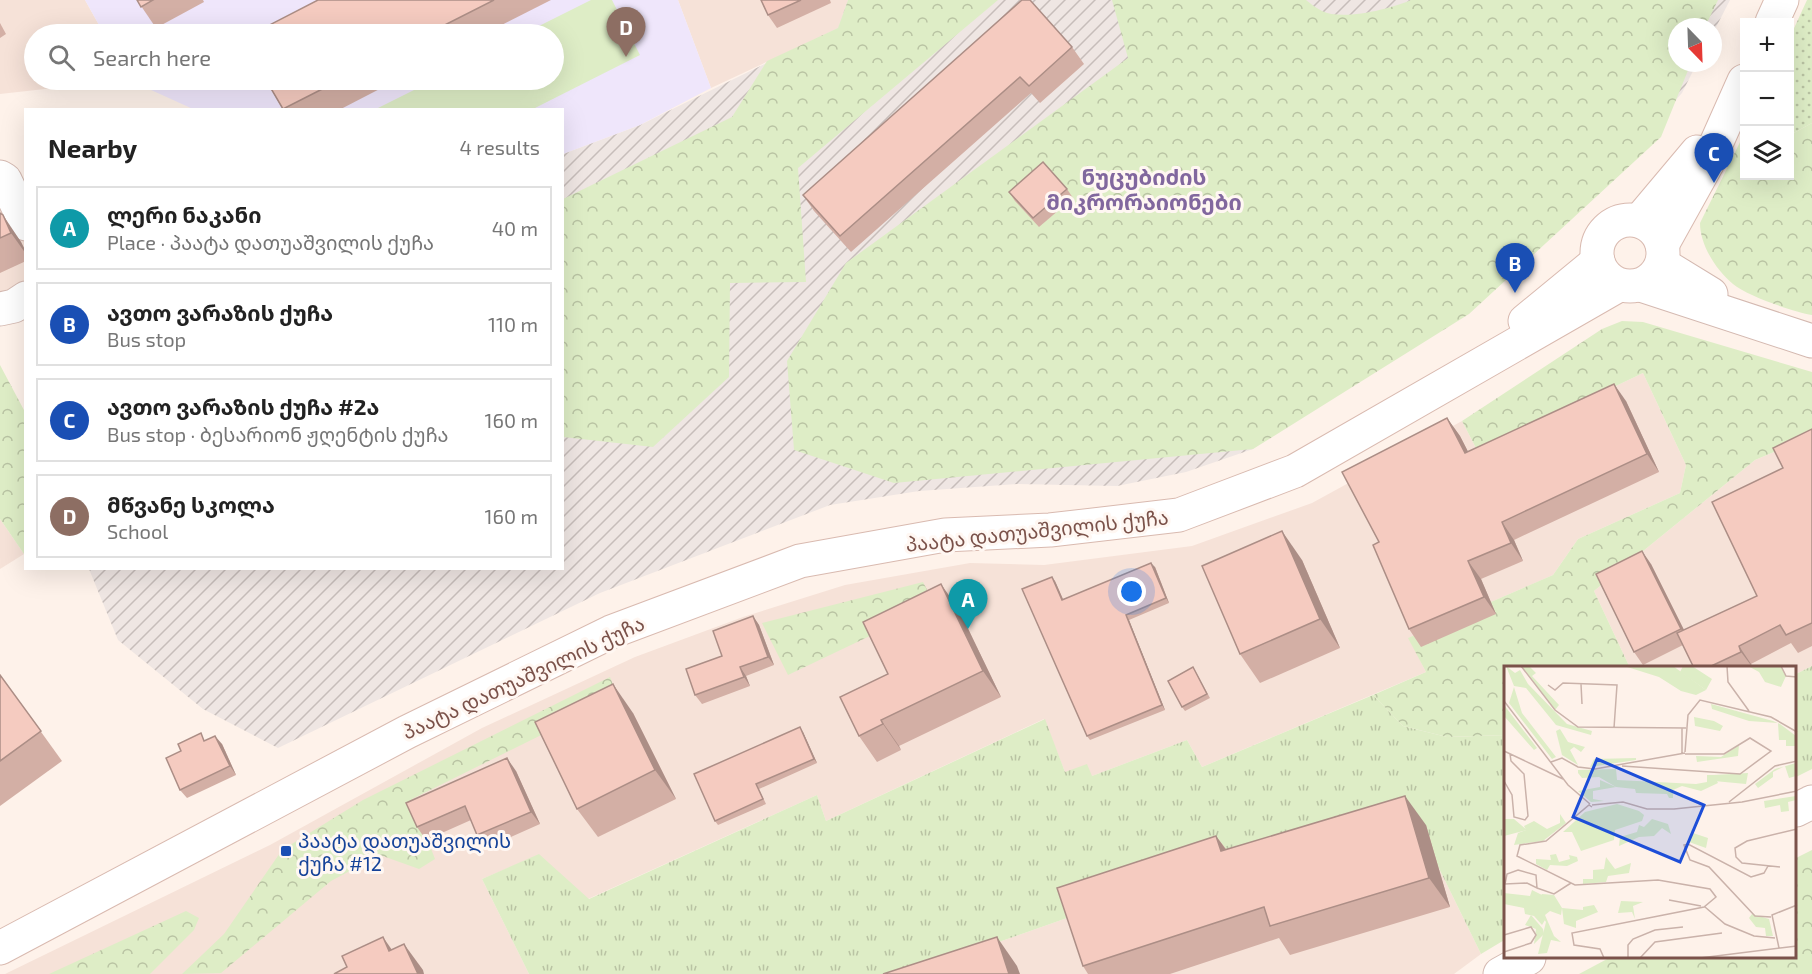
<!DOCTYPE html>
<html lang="en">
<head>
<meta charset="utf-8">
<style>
	:root { --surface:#fff; --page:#f6f6f6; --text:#222; --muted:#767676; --line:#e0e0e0; --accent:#111827 }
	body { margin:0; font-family:"Exo 2","Noto Sans Georgian",sans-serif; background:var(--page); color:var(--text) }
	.controls { position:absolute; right:18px; top:18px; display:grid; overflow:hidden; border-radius:0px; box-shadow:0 6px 24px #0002 }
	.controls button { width:54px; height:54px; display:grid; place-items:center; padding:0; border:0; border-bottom:2px solid var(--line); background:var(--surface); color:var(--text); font:30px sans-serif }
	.compass { position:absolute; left:1668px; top:18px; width:54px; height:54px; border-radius:50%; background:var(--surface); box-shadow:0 6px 24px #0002; rotate:157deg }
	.you { position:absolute; left:1132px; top:592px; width:21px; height:21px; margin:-15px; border:4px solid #fff; border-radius:50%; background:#1a73e8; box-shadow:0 0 0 9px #1a73e833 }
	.badge { display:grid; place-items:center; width:39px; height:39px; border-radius:50%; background:var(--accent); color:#fff; font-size:20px; font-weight:700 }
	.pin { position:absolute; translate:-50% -50px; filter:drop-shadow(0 2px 3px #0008) }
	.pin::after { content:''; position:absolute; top:32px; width:21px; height:18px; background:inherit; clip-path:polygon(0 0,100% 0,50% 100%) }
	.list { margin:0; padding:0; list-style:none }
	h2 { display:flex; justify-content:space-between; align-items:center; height:78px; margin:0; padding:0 24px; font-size:26px }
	h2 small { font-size:20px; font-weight:400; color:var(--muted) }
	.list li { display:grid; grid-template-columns:39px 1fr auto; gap:18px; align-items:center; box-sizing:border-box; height:84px; margin:0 12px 12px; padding:0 12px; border:2px solid var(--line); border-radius:0px }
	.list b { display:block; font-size:22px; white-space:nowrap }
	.list p { margin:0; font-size:20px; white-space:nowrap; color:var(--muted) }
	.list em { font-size:20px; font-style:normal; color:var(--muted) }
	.icon { flex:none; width:33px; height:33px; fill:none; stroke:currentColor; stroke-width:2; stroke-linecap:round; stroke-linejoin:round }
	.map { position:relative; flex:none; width:1812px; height:974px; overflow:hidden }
	.search { position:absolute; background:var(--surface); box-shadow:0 6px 24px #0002; left:24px; top:24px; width:540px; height:66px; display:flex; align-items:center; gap:15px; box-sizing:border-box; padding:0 21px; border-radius:33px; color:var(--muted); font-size:22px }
	.panel { position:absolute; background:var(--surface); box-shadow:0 6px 24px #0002; left:24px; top:108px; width:540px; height:462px; border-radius:0px }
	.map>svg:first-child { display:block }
</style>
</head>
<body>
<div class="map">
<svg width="1812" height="974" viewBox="0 0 1812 974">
	<defs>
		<pattern id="industrial-furrows" width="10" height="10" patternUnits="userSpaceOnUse" patternTransform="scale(1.5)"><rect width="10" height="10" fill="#efe6e3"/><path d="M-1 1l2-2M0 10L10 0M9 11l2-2" fill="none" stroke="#c7bdba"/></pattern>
		<pattern id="grass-tufts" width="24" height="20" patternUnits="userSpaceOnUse" patternTransform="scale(1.5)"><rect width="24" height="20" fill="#deedc6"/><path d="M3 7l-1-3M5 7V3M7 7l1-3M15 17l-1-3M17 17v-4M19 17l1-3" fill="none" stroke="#b9c3a3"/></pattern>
		<pattern id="forest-crowns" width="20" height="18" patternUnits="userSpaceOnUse" patternTransform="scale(1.5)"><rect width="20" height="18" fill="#deedc6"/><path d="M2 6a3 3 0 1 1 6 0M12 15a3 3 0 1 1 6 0" fill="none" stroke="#b9c3a3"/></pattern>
		<pattern id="park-dots" width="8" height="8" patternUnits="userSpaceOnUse" patternTransform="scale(1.5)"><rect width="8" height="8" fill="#deedc6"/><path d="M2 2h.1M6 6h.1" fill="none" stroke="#b9c3a3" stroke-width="1.8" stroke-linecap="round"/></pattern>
	</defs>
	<rect width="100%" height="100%" fill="#fef2ea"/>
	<g fill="#f6e2d8">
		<path d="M0,0H85L104,34H34V80H126L0,94Z"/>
		<path d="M678,0H848L839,28L711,88Z"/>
		<path d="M0,180L26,235L25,305L0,311Z"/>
		<path d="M1643,373L1686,465L1680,493L1578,539L1553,575L1409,638L1426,672L1202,767L1187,740L1092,776L1065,772L1044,719L826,821L817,795L588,899L539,855L482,879L529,974H5L270,845L482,728L635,657L743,617L845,585L970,563L1044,565L1192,546L1312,503L1462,421L1478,452Z"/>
		<path d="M1812,436V666L1796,674V668H1630L1594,591L1755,460Z"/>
		<path d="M0,519L24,554L0,569Z"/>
		<path d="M1405,799L1481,954L1454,974H908Z"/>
	</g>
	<path fill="url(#industrial-furrows)" d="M848,0H1730L1713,33V27H1677V63H1697L1682,93L1592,193L1253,449L1186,472L1117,486L1017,484L919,491L830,505L600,593L278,748L203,709L118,640L89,569L562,568L563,154L640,125L838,28Z"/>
	<path fill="#efe6fb" d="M85,0H678L711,88L640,125L563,154L562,110L193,109L129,80H554V34H104Z"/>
	<g fill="url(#grass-tufts)">
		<path d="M1812,666V769L1796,777V674Z"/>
		<path d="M1373,695L1403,726L1447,737L1506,735V939L1481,954L1405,799L908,974H529L482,879L539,854L589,899L817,795L826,821L1045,719L1065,772L1087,764L1092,776L1187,740L1202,767Z"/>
	</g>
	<g fill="url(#forest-crowns)">
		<path d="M848,0H998L798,168L806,282L730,283L729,377L653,447L563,437V199L732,117L767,61L838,28Z"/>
		<path d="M1112,0H1306C1311,4 1316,8 1322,11C1342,21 1391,9 1411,0H1718L1705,27H1677V63H1691L1661,137L1469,314L1253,449L894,483L794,450L787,361L846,263L1128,58Z"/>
		<path d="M1812,123V315C1794,312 1747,296 1733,284C1716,270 1700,245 1700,223L1742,138L1744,139V176H1790V135Z"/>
		<path d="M1622,321L1643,322L1812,372V436L1755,460L1594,591L1630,668H1506V735L1447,737L1403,726L1373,695L1426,672L1408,638L1553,575L1578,539L1680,493L1686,465L1643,373L1478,452L1462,421L1602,329Z"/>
		<path d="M0,365L25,412L24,554L0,519Z"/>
		<path d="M923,582L935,605L788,675L762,623Z"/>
		<path d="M610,677L618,697L412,799L435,859L419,869L380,855L331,881L221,973L182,974L224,934L282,850L363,800Z"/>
		<path d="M1812,850V974H1579L1609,958H1796V858Z"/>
		<path d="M186,911L199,918L194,930L150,974H49Z"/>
	</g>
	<path fill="url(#park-dots)" d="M1807,0H1812V123L1790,135V37Z"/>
	<path fill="#deedc6" d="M591,0H612L640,55L533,109H376L434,80H554V34H523Z"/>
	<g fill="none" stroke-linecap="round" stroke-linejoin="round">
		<defs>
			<g id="minor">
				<path d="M0,177L5,180L26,224"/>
				<path d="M0,309L14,306L26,298"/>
				<path d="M1796,810L1812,802"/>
				<path d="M1500,974L1529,958"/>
			</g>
			<g id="tertiary">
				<path d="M1662,264L1711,294"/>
				<path d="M1641,285L1812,341"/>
			</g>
			<g id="secondary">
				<path d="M1772,22L1782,0"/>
				<circle cx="1630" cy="253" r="33"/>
				<path d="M1639,221L1697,152"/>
				<path d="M1662,245L1707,164L1744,81"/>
				<path d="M1525,321L1598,261"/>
				<path d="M0,948L407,732L611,632L800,561L945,535L1050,530L1179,515L1295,471L1619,285"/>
			</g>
		</defs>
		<use href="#minor" stroke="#d4b9b1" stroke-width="35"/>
		<use href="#tertiary" stroke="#d4b9b1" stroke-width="35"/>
		<use href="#secondary" stroke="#d9bab0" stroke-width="35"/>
		<use href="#minor" stroke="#fff" stroke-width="33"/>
		<use href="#tertiary" stroke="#fff" stroke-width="33"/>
		<use href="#secondary" stroke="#fff" stroke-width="33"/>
	</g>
	<g fill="#d3afa5">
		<path d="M137,0H203L204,2L156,28Z"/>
		<path d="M318,0H551L484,34H252Z"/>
		<path d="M761,0H830L831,3L777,28L768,15Z"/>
		<path d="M0,23L6,34L0,38Z"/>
		<path d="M1072,47L1084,64L1040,103L1031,93L851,252L814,211L803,195Z"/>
		<path d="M266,80H397L339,110H283Z"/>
		<path d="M1067,189L1073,198L1039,227L1015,201L1009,192Z"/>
		<path d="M0,213L21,242L26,252V261L0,273Z"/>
		<path d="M1626,401L1659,472L1514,540L1523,561L1481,579L1496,614L1421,647L1409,629L1379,542L1447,418L1460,436L1468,452Z"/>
		<path d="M1812,429V646L1798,653L1791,643L1751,664L1753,668H1694L1683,645L1643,665L1634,652L1651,564L1684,630L1757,596L1783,468Z"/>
		<path d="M1302,560L1340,648L1260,683L1240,654Z"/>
		<path d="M1155,567L1169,603L1129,620L1165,710L1090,740L1087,736L1055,581L1063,599Z"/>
		<path d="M959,610L1001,697L899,746L901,750L877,762L859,736L888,674Z"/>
		<path d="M753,616L759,625L774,665L746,676L750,686L702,704L695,695L722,656Z"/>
		<path d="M1193,667L1210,698L1185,711L1182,707Z"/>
		<path d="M0,675L62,761L0,806Z"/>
		<path d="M633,713L676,799L598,837L577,809Z"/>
		<path d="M803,732L817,763L759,789L766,804L718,825L715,821Z"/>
		<path d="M206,740L222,744L236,775L187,798L180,790Z"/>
		<path d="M516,771L540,824L486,848L477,835L471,820L426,840L417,827Z"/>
		<path d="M1426,825L1450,907L1290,955L1279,938L1170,974H1088L1083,966L1216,836L1226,849Z"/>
	</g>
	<g fill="#ac8e86">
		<path d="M3,215L21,242L26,252V254L11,233Z"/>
		<path d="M1614,384L1626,401L1659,472L1647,454Z"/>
		<path d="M1447,418L1460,436L1478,471L1465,453Z"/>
		<path d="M1502,522L1514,540L1523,561L1511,543Z"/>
		<path d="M1282,531L1302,560L1340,648L1320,619Z"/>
		<path d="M1642,551L1651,564L1690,642L1681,629Z"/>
		<path d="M1468,561L1481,579L1496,614L1484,597Z"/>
		<path d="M1151,563L1155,567L1169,603L1166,598Z"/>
		<path d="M1052,577L1055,581L1065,604L1062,600Z"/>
		<path d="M941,584L959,610L1001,697L983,671Z"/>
		<path d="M1126,615L1129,620L1165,710L1162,705Z"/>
		<path d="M753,616L759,625L774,665L768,657Z"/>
		<path d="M1739,646L1751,664L1753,668L1741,652Z"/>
		<path d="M740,667L746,676L750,686L744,677Z"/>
		<path d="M613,684L633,713L676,799L655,770Z"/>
		<path d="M881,720L899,746L901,750L883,724Z"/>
		<path d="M800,727L803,732L817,763L814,759Z"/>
		<path d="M215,736L222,744L236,775L230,766Z"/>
		<path d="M507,758L516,771L540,824L531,812Z"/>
		<path d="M1405,796L1426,825L1450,907L1429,878Z"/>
		<path d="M1216,836L1237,865L1221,851Z"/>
		<path d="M383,937L401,963L389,951Z"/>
		<path d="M997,937L1017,966L1020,974H1009Z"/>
		<path d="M404,944L423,970L424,974H418Z"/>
	</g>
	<g fill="#f5cbc0" stroke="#ac8e86" stroke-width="1.5">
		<path d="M137,0H153L141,7Z"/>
		<path d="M318,0H494L427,34H252Z"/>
		<path d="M761,0H801L768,15Z"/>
		<path d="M1022,0H1030L1072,47L1029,86L1020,77L840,236L803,195Z"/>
		<path d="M266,80H340L283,109Z"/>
		<path d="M1043,162L1067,189L1033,218L1009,192Z"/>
		<path d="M0,213L3,215L11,233L0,238Z"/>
		<path d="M1614,384L1647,454L1502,522L1511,543L1468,561L1484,597L1409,629L1373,545L1379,542L1342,472L1447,418L1465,453Z"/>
		<path d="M1812,429V623L1786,635L1780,625L1739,646L1741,652L1707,668H1694L1677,633L1757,596L1712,502L1783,468L1773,448Z"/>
		<path d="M1282,531L1320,619L1240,654L1202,566Z"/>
		<path d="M1642,551L1681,629L1634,652L1596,574Z"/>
		<path d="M1151,563L1166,598L1126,615L1162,705L1087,736L1022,589L1052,577L1062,600Z"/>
		<path d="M941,584L983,671L881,720L883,724L859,736L840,697L888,674L863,622Z"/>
		<path d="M753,616L768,657L740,667L744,677L695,695L686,669L722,656L713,631Z"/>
		<path d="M1193,667L1207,694L1182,707L1168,681Z"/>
		<path d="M0,675L41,731L0,761Z"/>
		<path d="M613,684L655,770L577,809L535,722Z"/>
		<path d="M800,727L814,759L756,784L763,799L715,821L694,774Z"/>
		<path d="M201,733L204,741L215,736L230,766L180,790L166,758L181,751L178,744Z"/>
		<path d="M507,758L531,812L477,835L465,806L417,827L406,803Z"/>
		<path d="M1405,796L1429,878L1270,926L1264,907L1083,966L1057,888L1216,836L1221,851Z"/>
		<path d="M383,937L389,951L404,944L418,974H334L347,967L342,956Z"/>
		<path d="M997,937L1009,974H883Z"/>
	</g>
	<rect fill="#1a4fb4" stroke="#fff7f2" stroke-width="2" x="280" y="845" width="12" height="12" rx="3"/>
	<g text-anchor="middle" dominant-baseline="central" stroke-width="6" stroke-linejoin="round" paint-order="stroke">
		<g font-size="20" fill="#7b524a" stroke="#fff7f2">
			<text transform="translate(1037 530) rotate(-6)">პაატა დათუაშვილის ქუჩა</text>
			<text transform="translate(523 677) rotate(-25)">პაატა დათუაშვილის ქუჩა</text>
		</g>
		<g font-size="20" fill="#164399" stroke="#fff7f2" text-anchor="start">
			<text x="298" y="840">პაატა დათუაშვილის<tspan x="298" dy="23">ქუჩა #12</tspan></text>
		</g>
		<g font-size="22" font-weight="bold" fill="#81679e" stroke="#fff7f2">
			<text x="1144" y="176">ნუცუბიძის<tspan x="1144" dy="25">მიკრორაიონები</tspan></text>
		</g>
	</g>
	<g transform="translate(1504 666)">
		<rect width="292" height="292" fill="#fef2ea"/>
		<path d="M2,0L11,7L16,4L24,18L63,58L88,65L87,69L52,59L22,22L10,20ZM17,0H25L32,7L28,10L55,39L51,44ZM292,97V110L285,112L281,100L269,106V111L254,122L251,118L271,103ZM112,103L113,114L192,118L203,116V109H210L214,117L197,125L178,120L169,124V132H165L163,128L132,127L131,123L112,121L95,111L78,112L74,107V104ZM0,153H10L23,164L0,170ZM28,224L38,229L34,238L41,254L38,259L30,250L21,248L20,242L0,238V227L26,230ZM90,239L94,246L72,255V262L60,258L58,242L79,244V241Z" fill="#deedc6"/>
		<path d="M120,0H169L202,24L192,29L177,25L155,11ZM10,21L18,47L52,91L48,93L5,37ZM0,39L33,82L30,84L0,50ZM190,51L210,55L219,60L216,65L191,60ZM56,63L64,76L81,81L77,86L70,81L66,84L74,99L58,89L52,65ZM235,79L234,90L193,96L192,90L217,91ZM132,92V94L86,101L90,93ZM244,107L242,118L210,115V109ZM96,114L112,121L89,125V133L100,135L87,136L74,125L96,121ZM292,130V134L284,136L285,145L277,146L276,139L261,142L260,135ZM113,138L135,145L140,149L138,155L111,164L110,174L77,185L68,166H59L81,146ZM56,148L62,157L39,175L10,179L14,167L22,164L20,160L30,155L43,163L56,157ZM148,153L164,158L167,168L158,162L150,170L135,171L115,180L116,171L133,166L135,159L140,161ZM188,163L189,167L204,172L202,182L185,176ZM38,228L50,229L58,242L57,249L46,245L41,249L50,270L57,276L47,274L43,287L34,288L42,256L30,239Z" fill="#deedc6"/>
		<path d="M207,38L269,55L276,58L292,70V80H282V74H275L274,57L245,55L208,43ZM52,188L55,196L66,193L65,189L73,191L74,195L63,200L46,199L43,204L32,198V193L47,194L46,189ZM102,191L111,203L127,197L125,207L104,210L102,216L79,218V213H89V204L100,203ZM248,248L265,253L269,270H262L261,262L252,261L245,252ZM27,249L39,263L40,268L30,278L32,263L21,259Z" fill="#deedc6"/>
		<path d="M179,0H188L208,13L202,24L176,6ZM244,0H277L282,10L277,21L261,16L255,6ZM117,235L139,236L129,240L131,253L128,246L114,247Z" fill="#deedc6"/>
		<path fill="none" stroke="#cab2aa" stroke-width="1.5" d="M17,0L51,44L74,61L182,62M223,0L224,16L245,45M277,0L282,10L293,11M77,18L78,38M44,19L51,24L59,17L113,19L110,62M0,35L64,119L86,138M178,62V88M0,85L59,113M181,86L184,49L196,34L267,51L293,66M47,96L58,92L74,101L91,103L181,87M118,100L236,108L267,85L246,72L220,88H181M0,115L8,129L10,151L21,154L24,150L20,108L7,95L6,88M225,136L271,100L293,95M88,139L119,136L143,143H170L238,136L293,125M88,141L85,139L42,175L16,179L13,190L71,219L154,214L206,223L212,231L200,241L68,267L70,279L96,283L100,292M264,200L260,207L247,211L184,178L180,179L186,194L205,201L251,250L267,251M276,201L238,197L232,191L231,182L243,175L293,163M14,204L32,209L33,222L23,217L1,218L3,208ZM33,222L50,228L67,217M165,234L197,240M201,241L221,258L250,270L271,272M0,269L27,261L32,269L27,277L0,286M275,282L268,249L293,239M124,292V279L129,273L151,264L179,261M136,292L151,276L218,267M196,292L293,280"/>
		<path fill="#1d4ed8" fill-opacity="0.15" stroke="#1d4ed8" stroke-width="3" d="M93,93L200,139L176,196L69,151Z"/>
		<rect width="292" height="292" fill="none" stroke="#7b524a" stroke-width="3"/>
	</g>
</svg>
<div class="controls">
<button>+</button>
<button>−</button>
<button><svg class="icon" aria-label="layers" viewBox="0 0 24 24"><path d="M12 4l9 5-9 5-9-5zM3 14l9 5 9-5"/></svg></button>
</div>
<svg class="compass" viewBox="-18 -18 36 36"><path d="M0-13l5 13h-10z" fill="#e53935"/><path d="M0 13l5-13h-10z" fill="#767676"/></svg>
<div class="you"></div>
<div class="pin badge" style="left:968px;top:629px;background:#0f9aa8">A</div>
<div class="pin badge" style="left:1515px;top:293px;background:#1a4fb4">B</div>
<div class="pin badge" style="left:1714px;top:183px;background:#1a4fb4">C</div>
<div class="pin badge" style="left:626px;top:57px;background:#8d6e63">D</div>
<div class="search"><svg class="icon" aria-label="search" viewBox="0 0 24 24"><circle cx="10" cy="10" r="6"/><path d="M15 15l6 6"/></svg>Search here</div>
<section class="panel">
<h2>Nearby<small>4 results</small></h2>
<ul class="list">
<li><span class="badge" style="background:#0f9aa8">A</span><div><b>ლერი ნაკანი</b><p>Place · პაატა დათუაშვილის ქუჩა</p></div><em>40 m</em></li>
<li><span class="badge" style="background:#1a4fb4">B</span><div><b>ავთო ვარაზის ქუჩა</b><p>Bus stop</p></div><em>110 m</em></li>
<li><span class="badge" style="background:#1a4fb4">C</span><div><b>ავთო ვარაზის ქუჩა #2ა</b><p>Bus stop · ბესარიონ ჟღენტის ქუჩა</p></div><em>160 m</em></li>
<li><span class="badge" style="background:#8d6e63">D</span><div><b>მწვანე სკოლა</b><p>School</p></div><em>160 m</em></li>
</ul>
</section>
</div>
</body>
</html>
